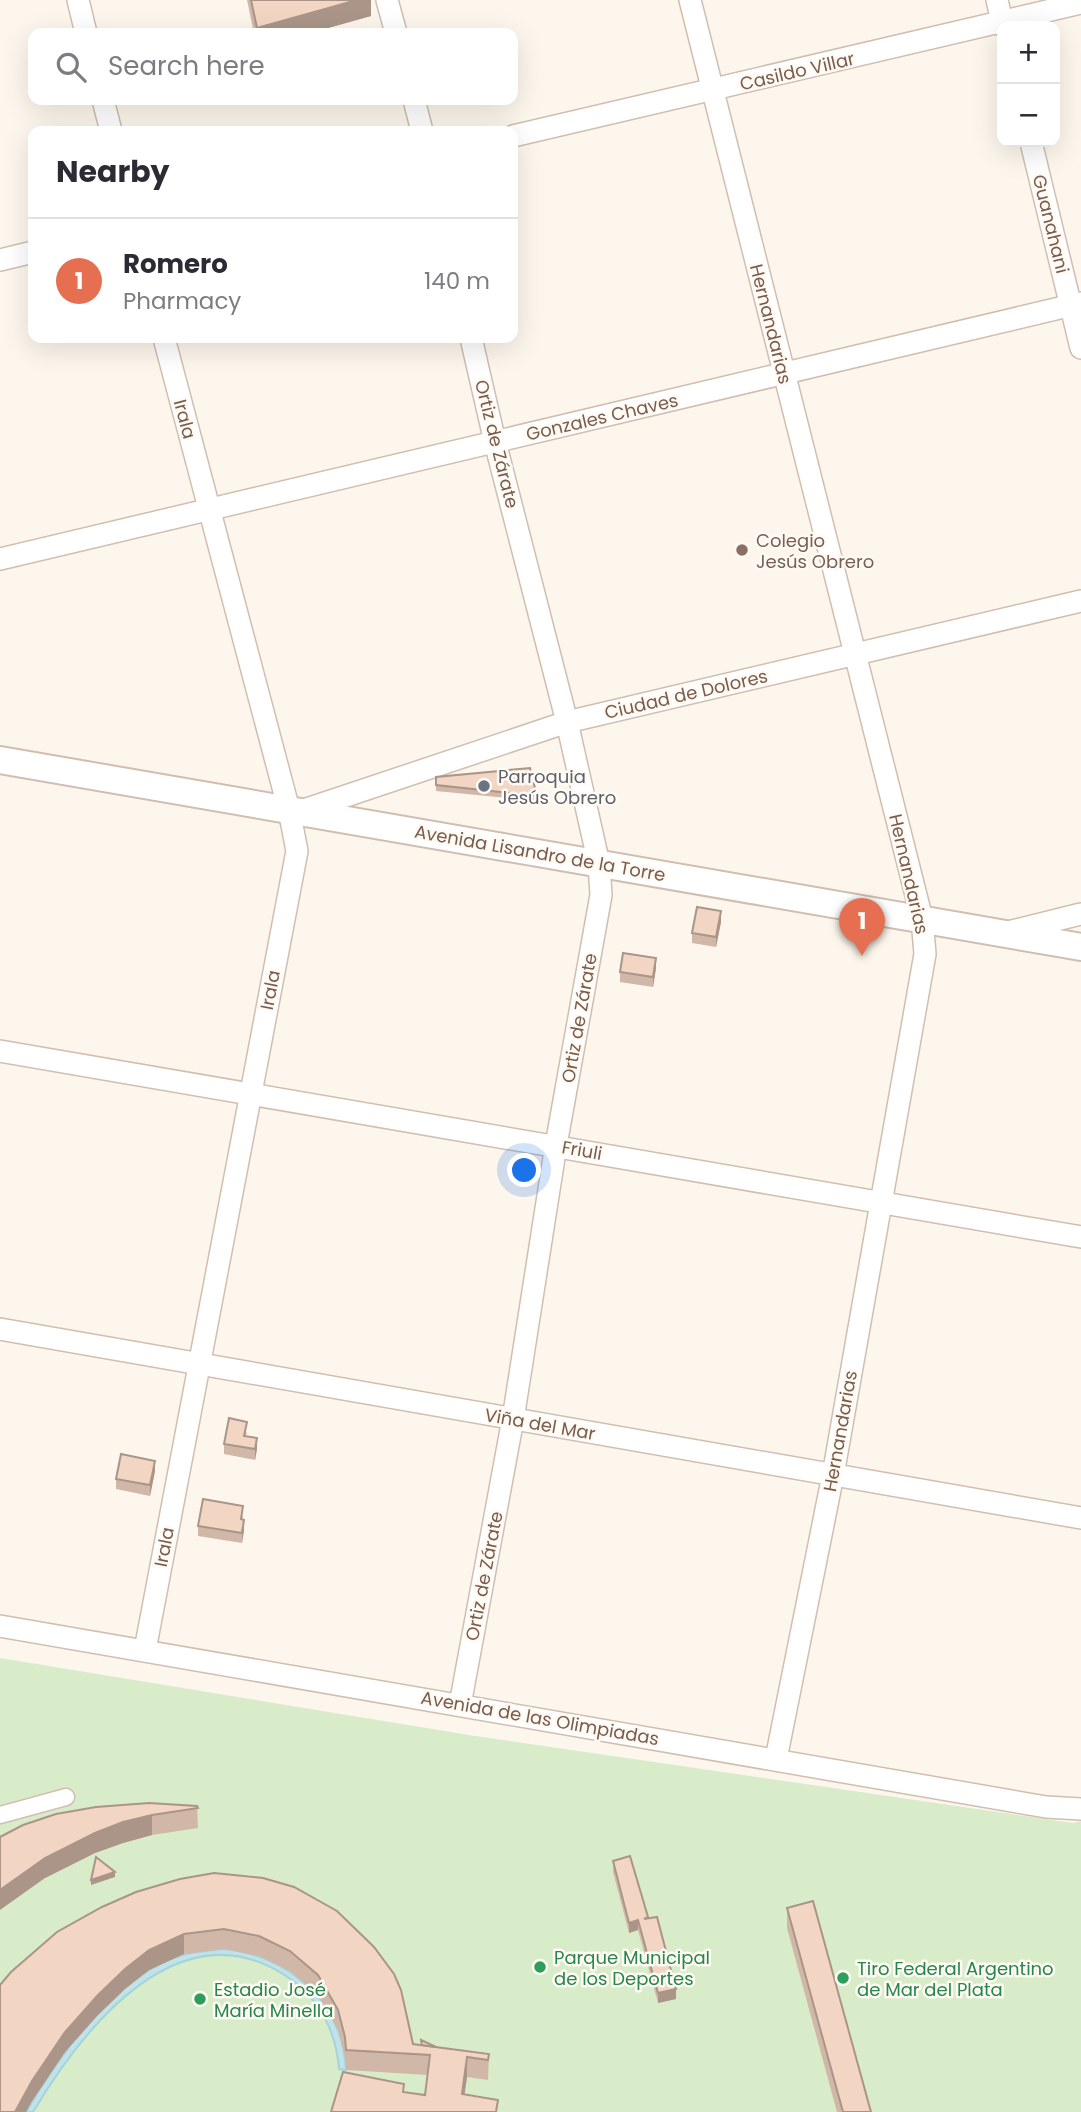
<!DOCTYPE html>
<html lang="en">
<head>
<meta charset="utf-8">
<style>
	:root { --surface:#fff; --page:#f2f2f3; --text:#2b2b33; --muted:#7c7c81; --line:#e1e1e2; --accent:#e76f51 }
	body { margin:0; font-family:Poppins,sans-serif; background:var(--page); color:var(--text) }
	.controls { position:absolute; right:21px; top:21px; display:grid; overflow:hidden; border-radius:14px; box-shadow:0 7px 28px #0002 }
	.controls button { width:63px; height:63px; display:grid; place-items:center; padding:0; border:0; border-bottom:2px solid var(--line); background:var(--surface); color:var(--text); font:35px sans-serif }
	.you { position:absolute; left:525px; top:1171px; width:24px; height:24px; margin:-18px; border:5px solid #fff; border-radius:50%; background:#1a73e8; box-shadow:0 0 0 10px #1a73e833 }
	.badge { display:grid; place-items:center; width:46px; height:46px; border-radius:50%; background:var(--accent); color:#fff; font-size:23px; font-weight:700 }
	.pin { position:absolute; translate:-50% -58px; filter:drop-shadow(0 2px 4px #0008) }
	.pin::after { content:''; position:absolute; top:37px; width:24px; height:21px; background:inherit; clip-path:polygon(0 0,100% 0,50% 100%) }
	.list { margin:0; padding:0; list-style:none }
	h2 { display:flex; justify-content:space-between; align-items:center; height:91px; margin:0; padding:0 28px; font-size:30px }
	h2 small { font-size:23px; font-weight:400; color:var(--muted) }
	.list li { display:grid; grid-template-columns:46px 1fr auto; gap:21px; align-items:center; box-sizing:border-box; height:126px; padding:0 28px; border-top:2px solid var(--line) }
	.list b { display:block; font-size:26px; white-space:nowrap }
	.list p { margin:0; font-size:23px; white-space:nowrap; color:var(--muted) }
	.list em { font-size:23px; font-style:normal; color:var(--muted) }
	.icon { flex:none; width:38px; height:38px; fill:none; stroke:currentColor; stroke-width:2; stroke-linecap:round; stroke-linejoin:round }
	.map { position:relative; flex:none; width:1081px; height:2112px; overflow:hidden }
	.search { position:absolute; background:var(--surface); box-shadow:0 7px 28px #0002; left:28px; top:28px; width:490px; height:77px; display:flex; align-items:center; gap:18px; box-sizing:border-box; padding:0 24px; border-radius:14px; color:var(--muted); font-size:26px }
	.panel { position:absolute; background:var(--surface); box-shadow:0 7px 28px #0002; left:28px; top:126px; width:490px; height:217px; border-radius:14px }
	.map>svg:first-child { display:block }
</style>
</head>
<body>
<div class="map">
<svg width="1081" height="2112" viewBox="0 0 1081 2112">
	<rect width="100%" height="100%" fill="#fdf6ec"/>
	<path fill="#d8ecc9" d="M0,1658L469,1735L1073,1823L1081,1821V2112H0Z"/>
	<path fill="#bfe3e8" stroke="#a5d3da" stroke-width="2" d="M224,1949C288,1955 343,2002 346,2070L339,2069C336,2031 319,1997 286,1976C178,1905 82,2030 33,2112H26C59,2056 109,1984 171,1959C188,1952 205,1951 224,1949Z"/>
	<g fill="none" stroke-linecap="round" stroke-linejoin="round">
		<defs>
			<path id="pedestrian" d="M0,1815L66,1797"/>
			<g id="minor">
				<path d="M78,0L86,33"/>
				<path d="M387,0L396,33"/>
				<path d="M690,0L922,919L925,954L833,1475L776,1759"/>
				<path d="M997,0L1003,26"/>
				<path d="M103,100L111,131"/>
				<path d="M414,100L422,131"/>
				<path d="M513,136L1081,3"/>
				<path d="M1031,142L1081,348"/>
				<path d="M0,260L33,252"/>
				<path d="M0,559L1081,303"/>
				<path d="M298,812L567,722L1081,601"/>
				<path d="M1008,932L1081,914"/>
				<path d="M0,1051L1081,1237"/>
				<path d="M0,1329L1081,1518"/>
				<path d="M0,1626L1046,1807L1081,1809"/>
				<path d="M145,1650L297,851L289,810L164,338"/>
				<path d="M460,1705L513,1419L556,1145L601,895L599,864L567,722L495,442L471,338"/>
			</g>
			<path id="tertiary" d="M0,760L1081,947"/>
		</defs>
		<use href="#pedestrian" stroke="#d1beb0" stroke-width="19"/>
		<use href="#minor" stroke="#d1beb0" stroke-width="24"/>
		<use href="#tertiary" stroke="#d1beb0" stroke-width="30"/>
		<use href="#pedestrian" stroke="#fff" stroke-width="16"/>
		<use href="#minor" stroke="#fff" stroke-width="21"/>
		<use href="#tertiary" stroke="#fff" stroke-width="26"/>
	</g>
	<g fill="#d1b7a8">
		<path d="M247,0H371V16L310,33H254Z"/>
		<path d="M436,777L537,796V801L436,791Z"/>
		<path d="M721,922L716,947L692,943V933Z"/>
		<path d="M656,968L653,987L620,982V972Z"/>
		<path d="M247,1432L246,1436L257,1449L255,1460L224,1454V1444Z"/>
		<path d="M155,1471L150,1496L116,1489V1479Z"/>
		<path d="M243,1516L242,1520L244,1530L242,1543L198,1536V1526Z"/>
		<path d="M197,1806L198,1828L152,1835L123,1843L95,1853L45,1878L0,1837Z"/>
		<path d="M613,1861L648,1918L676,1999L658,2003L638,1930L629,1933L613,1872Z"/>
		<path d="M214,1873L413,2044L421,2045V2040L437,2047L489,2054L488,2080L467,2077L464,2095L498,2112L404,2093L425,2095L428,2075L346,2070L345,2057L338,2030L318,1995L290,1971L259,1956L224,1949L184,1954L149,1970L125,1989L98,2015L65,2052L32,2101L0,2112Z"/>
		<path d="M787,1908L871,2112H837L787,1928Z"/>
	</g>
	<g fill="#aa9588">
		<path d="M357,0H371V16L310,33H257V28Z"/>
		<path d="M721,911V922L716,947V937Z"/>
		<path d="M656,958V968L653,987V977Z"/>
		<path d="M257,1438V1449L255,1460V1449Z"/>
		<path d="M155,1461V1471L150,1496V1485Z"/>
		<path d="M244,1520V1530L242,1543V1533Z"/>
		<path d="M152,1815V1835L123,1843L95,1853L45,1878L0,1910V1890L45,1858L95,1833L123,1822Z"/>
		<path d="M115,1872V1877L91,1885V1880Z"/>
		<path d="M638,1920V1930L629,1933V1923Z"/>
		<path d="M184,1934V1954L149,1970L125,1989L98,2015L65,2052L32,2101L26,2112H15L32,2081L65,2032L98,1995L125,1969L149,1950Z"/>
		<path d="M676,1989V1999L658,2003V1993Z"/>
		<path d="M467,2057V2077L462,2112V2094Z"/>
	</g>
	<g fill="#f3d5c3" stroke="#aa9588" stroke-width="2">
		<path d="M251,0H357L257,28Z"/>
		<path d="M530,768L537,796L436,785V777Z"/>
		<path d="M697,907L721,911L716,937L692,933Z"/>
		<path d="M623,953L656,958L653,977L620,972Z"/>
		<path d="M229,1418L247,1422L244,1436L257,1438L255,1449L224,1444Z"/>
		<path d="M121,1454L155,1461L150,1485L116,1479Z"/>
		<path d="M203,1499L243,1506L241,1519L244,1520L242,1533L198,1526Z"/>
		<path d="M149,1803L197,1806L198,1808L152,1815L123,1822L95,1833L45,1858L0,1890V1837L23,1825L56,1814L96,1807Z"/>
		<path d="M630,1856L648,1917L644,1919L657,1917L676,1989L658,1993L638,1920L629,1923L613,1861Z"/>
		<path d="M96,1857L115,1872L91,1880Z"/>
		<path d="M214,1873L263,1878L294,1887L337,1911L374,1947L394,1974L401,1990L413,2044L489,2054L488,2060L467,2057L462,2094L498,2100L496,2112H331L343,2072L404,2084L403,2092L425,2095L430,2055L346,2050L345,2037L338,2010L318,1975L290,1951L259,1936L224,1929L184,1934L149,1950L125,1969L98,1995L65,2032L32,2081L15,2112H0V1985L11,1972L57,1932L102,1907L136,1892L180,1879Z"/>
		<path d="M813,1901L871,2112H843L787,1908Z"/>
		<path d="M421,2040L436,2047L422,2045Z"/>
	</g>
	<circle fill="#8d6e63" stroke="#fffaf3" stroke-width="2.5" cx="742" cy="550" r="7"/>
	<circle fill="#6b7280" stroke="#fffaf3" stroke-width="2.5" cx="484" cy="786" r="7"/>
	<g fill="#2e9e5b" stroke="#fffaf3" stroke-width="2.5">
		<circle cx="540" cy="1967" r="7"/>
		<circle cx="843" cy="1978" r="7"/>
		<circle cx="200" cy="1999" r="7"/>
	</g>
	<g text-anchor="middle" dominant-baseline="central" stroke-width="5" stroke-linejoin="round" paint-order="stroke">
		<g font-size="18" fill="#7a5c4d" stroke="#fffaf3">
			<text transform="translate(797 71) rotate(-13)">Casildo Villar</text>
			<text transform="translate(1051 224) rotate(76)">Guanahani</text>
			<text transform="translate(771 324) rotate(76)">Hernandarias</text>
			<text transform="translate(602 417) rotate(-13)">Gonzales Chaves</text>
			<text transform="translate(185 419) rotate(75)">Irala</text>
			<text transform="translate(497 444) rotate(76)">Ortiz de Zárate</text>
			<text transform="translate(686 694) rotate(-13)">Ciudad de Dolores</text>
			<text transform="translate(540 853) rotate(10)">Avenida Lisandro de la Torre</text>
			<text transform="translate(909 874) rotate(77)">Hernandarias</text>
			<text transform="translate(270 990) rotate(-79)">Irala</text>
			<text transform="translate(579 1018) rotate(-80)">Ortiz de Zárate</text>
			<text transform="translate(582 1150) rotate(10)">Friuli</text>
			<text transform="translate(540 1424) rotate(10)">Viña del Mar</text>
			<text transform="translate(840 1431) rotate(-80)">Hernandarias</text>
			<text transform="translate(164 1547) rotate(-79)">Irala</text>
			<text transform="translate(484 1576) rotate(-79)">Ortiz de Zárate</text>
			<text transform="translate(540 1718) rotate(10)">Avenida de las Olimpiadas</text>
		</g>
		<g font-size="18" fill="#785e54" stroke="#fffaf3" text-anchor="start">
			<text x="756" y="540">Colegio<tspan x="756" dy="21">Jesús Obrero</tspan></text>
		</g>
		<g font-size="18" fill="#5b616d" stroke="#fffaf3" text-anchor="start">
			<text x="498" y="776">Parroquia<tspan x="498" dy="21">Jesús Obrero</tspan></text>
		</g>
		<g font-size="18" fill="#27864d" stroke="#fffaf3" text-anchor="start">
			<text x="554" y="1957">Parque Municipal<tspan x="554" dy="21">de los Deportes</tspan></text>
			<text x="857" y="1968">Tiro Federal Argentino<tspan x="857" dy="21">de Mar del Plata</tspan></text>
			<text x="214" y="1989">Estadio José<tspan x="214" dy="21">María Minella</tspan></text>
		</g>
	</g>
</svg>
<div class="controls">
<button>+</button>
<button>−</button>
</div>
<div class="you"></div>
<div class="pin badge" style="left:862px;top:956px">1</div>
<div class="search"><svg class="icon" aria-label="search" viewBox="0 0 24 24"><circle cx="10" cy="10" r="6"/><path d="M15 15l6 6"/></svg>Search here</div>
<section class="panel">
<h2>Nearby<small></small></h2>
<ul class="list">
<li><span class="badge">1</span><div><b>Romero</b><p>Pharmacy</p></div><em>140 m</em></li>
</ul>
</section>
</div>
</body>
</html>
